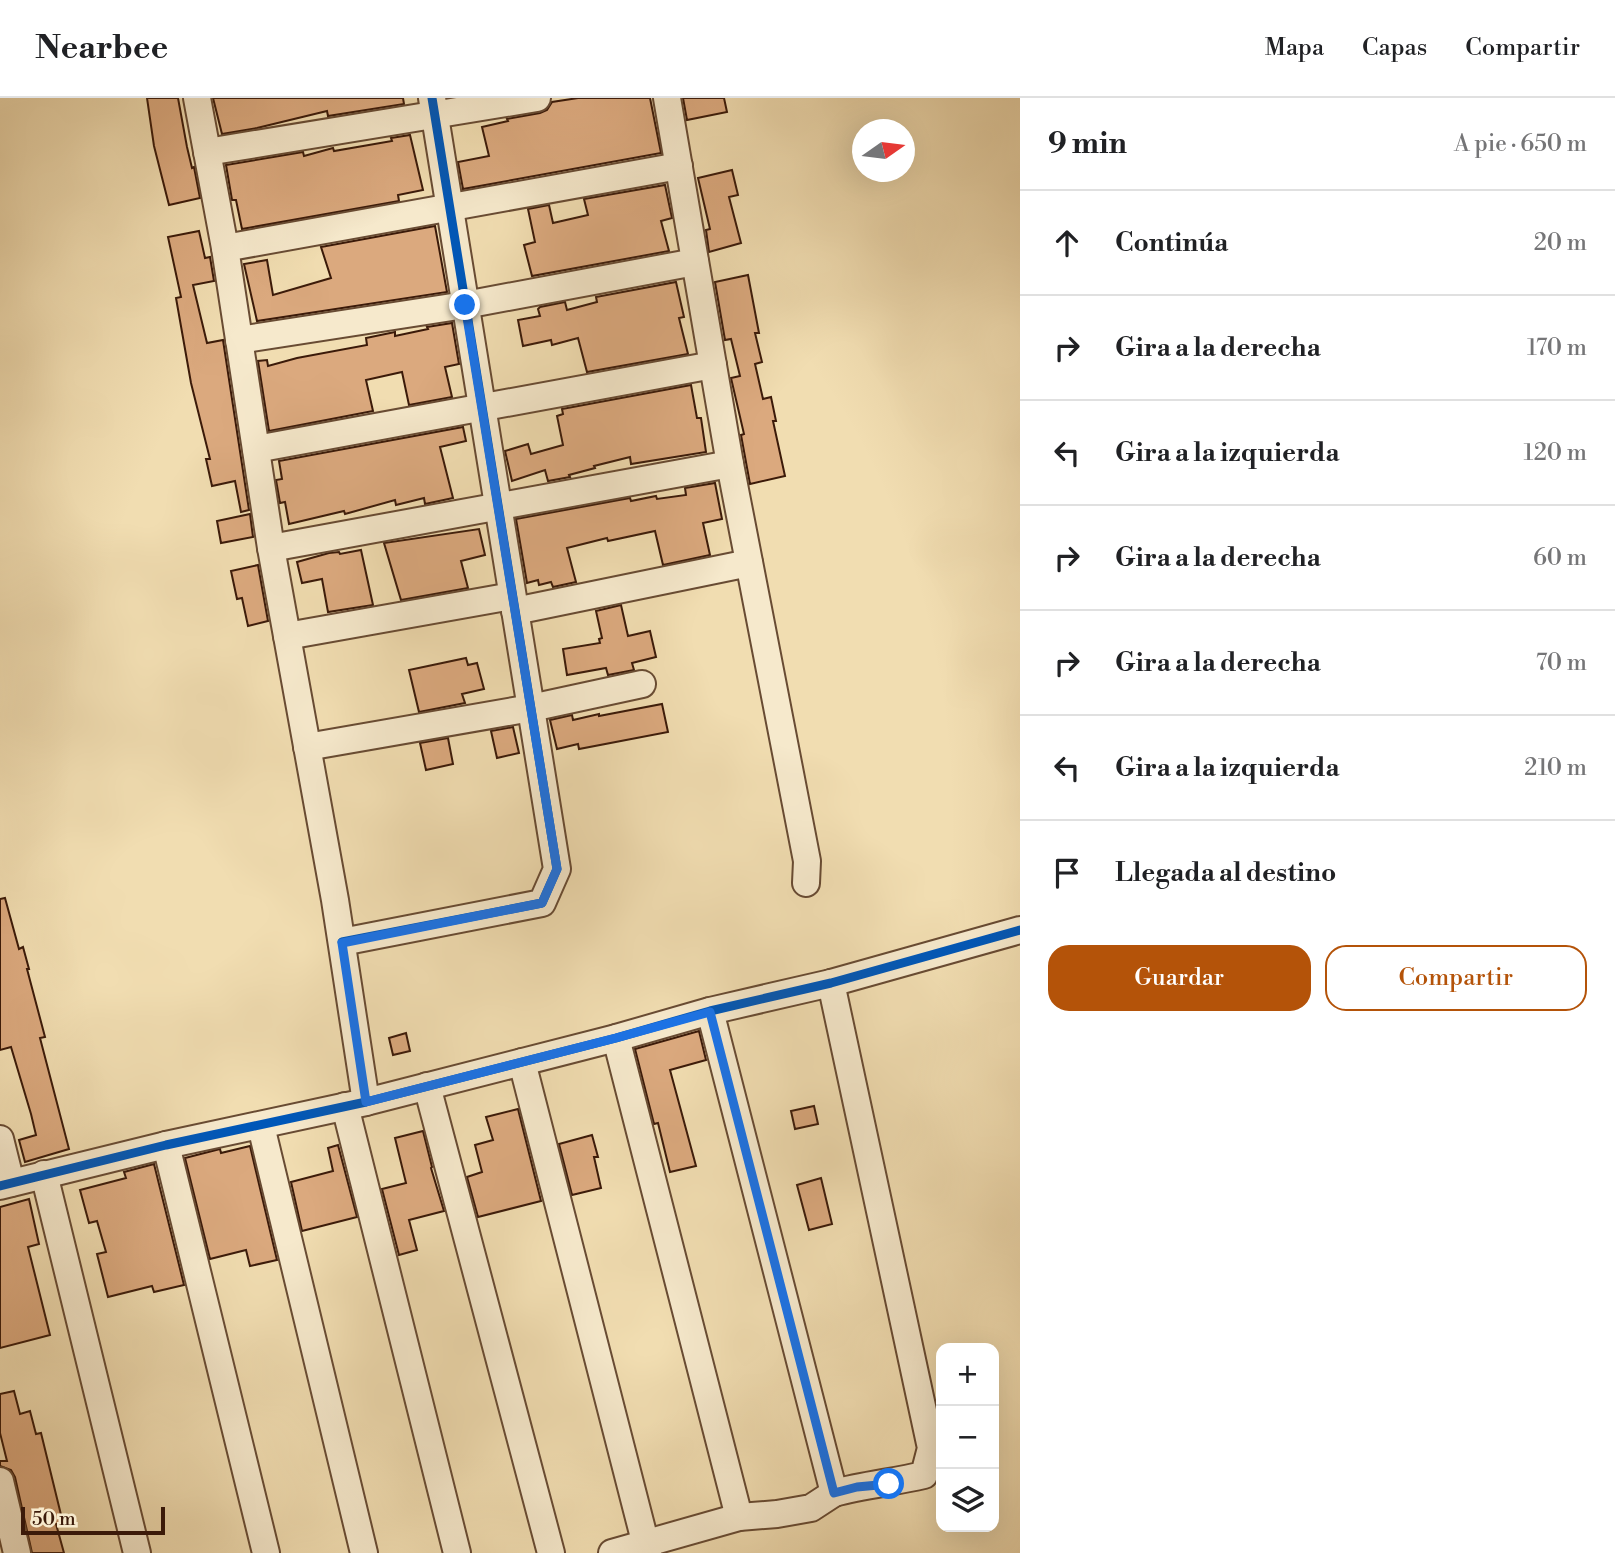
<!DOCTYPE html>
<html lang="es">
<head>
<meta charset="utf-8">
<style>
	:root { --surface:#fff; --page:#f6f6f6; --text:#202124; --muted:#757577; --line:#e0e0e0; --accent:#b45309 }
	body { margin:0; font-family:"Libre Bodoni",serif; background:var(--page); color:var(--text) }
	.controls { position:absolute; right:21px; bottom:21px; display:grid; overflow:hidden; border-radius:14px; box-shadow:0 7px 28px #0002 }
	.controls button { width:63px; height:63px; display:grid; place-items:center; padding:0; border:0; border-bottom:2px solid var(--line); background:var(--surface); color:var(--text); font:35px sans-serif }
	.compass { position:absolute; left:852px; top:21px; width:63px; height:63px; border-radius:50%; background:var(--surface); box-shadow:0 7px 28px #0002; rotate:76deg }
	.scale { position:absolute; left:21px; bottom:18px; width:144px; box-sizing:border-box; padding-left:7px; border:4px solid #3b1a09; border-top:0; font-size:19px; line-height:24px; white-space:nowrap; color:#3b1a09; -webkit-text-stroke:5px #f6e9cc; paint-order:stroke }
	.stop { position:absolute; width:21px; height:21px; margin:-16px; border:5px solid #1a73e8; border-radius:50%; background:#fff }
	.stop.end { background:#1a73e8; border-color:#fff; box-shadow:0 2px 7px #0008 }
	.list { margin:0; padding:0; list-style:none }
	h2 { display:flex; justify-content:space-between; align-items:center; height:91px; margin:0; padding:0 28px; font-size:30px }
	h2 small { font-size:23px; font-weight:400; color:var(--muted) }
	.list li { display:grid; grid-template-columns:46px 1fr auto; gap:21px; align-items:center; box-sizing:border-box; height:105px; padding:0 28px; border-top:2px solid var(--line) }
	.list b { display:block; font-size:26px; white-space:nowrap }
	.list em { font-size:23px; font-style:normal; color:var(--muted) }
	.actions { display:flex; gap:14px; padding:21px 28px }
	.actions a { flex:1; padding:16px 0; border:2px solid var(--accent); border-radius:21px; text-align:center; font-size:24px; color:var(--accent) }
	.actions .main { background:var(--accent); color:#fff }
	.icon { flex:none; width:38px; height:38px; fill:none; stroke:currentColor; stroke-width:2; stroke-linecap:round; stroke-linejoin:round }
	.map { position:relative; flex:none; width:1020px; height:1455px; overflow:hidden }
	header { display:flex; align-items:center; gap:42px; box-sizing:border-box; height:98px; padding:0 35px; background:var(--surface); border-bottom:2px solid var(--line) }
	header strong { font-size:33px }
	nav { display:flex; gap:38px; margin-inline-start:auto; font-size:24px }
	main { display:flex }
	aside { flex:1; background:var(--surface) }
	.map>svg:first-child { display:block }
</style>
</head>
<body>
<header>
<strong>Nearbee</strong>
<nav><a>Mapa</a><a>Capas</a><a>Compartir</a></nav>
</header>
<main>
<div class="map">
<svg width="1020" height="1455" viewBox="0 0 1020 1455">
	<rect width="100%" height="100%" fill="#f1ddb1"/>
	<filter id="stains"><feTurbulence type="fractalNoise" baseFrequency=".00286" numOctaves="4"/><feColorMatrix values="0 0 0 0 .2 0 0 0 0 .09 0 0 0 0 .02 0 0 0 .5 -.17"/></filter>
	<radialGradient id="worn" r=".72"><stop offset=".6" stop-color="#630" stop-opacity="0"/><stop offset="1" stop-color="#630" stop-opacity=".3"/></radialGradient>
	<g fill="#dba97e" stroke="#3b1a09" stroke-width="2">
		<path d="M147,0H178L187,49L192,70L194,69L200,100L169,107L154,48Z"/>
		<path d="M213,0H403L404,6L328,18L327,13L257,30L222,36Z"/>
		<path d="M578,0H650L661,55L463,91L458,64L489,58L482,29L508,23L507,21L540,15L547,12L552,4Z"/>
		<path d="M683,0H724L727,14L687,22Z"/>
		<path d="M410,37L423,92L398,97L399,103L242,131L236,102H232L226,67L303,54L304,58L333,50L334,53L392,43L391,40Z"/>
		<path d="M732,72L738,97L729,99L741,145L709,154L706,132L710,131L698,80Z"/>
		<path d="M665,87L672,120L661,123L669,153L532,178L524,147L535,144L528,111L549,107L553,125L588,117L584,101Z"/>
		<path d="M435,128L447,194L257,223L244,166L267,162L273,197L331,180L321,149Z"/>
		<path d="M199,133L205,160L210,159L214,183L193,187L207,245L223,242L249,412L241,414L235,383L212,388L206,361H210L191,285L176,200L181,199L168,139Z"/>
		<path d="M748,177L759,235H755L762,264L755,266L763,301L771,299L776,323H773L785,378L750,386L741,337L744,336L731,280L740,278L731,241L725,242L715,184Z"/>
		<path d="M676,184L684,219L679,220L688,256L587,274L578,240L552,247L551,242L523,248L518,222L540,218L538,211L540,209L565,204L567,212L597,204L596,199Z"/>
		<path d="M452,225L459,266L445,269L452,299L409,307L402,274L366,282L373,313L269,333L258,263L267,262L268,268L297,260L367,247L366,240L395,234V238L428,231L427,229Z"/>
		<path d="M691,287L697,320H701L706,354L631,366L630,359L594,368L595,370L569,377L570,379L548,383L545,372L512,383L505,353L528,346L531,356L563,347L557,318L563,316L562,311Z"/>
		<path d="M463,329L466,343L440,349L453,400L425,406L424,400L396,407L395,402L345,416L344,413L289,426L285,404L280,405L276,382L282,381L279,363Z"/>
		<path d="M715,385L722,421L703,425L710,457L663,467L655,433L608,443L607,440L567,450L576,484L553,489L551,484L539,487L538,482L527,485L516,421L630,400L631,403L656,398L657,401L686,397L685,390Z"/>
		<path d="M250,416L253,439L221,445L217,423Z"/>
		<path d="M479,431L485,457L461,463L468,490L401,502L384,445Z"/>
		<path d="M361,452L373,507L328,514L322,481L302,485L297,464L329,455L339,454L340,456Z"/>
		<path d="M258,467L268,523L248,528L242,500L237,501L231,473Z"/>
		<path d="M621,507L628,538L650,533L656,559L632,565L634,572L608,577L606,570L567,577L563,551L600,545L599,541L602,540L596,513Z"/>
		<path d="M466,560L468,567L477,565L484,591L462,596L465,605L419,614L409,572Z"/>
		<path d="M662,606L668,634L579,651L578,646L557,651L550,622L572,617L573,622L599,616V618Z"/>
		<path d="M513,629L519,655L497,660L491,633Z"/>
		<path d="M448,640L453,666L426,672L420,645Z"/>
		<path d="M5,800L19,851L23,849L29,871H27L45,939L40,940L69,1051L25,1064L19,1042L36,1037L31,1016L11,949L0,952V801Z"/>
		<path d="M699,933L706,962L670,972L696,1068L670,1074L658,1025L654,1026L635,951Z"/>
		<path d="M406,935L410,953L393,957L389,940Z"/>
		<path d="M814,1008L818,1026L795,1031L791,1013Z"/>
		<path d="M518,1011L541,1103L478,1119L467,1079L482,1074L475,1047L493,1042L486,1019Z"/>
		<path d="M423,1033L432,1069L431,1070L444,1113L409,1122L417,1152L399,1157L382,1091L406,1085L395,1040Z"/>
		<path d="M592,1037L598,1059H594L601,1090L572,1097L559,1046Z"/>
		<path d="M338,1047L357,1119L302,1133L291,1084L333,1073L328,1050Z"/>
		<path d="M250,1048L277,1162L250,1168L246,1152L210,1161L185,1060L220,1051L221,1055Z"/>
		<path d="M154,1066L184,1187L154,1194L152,1188L108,1199L97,1156L106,1154L97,1123L89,1125L80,1092L126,1080L124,1074Z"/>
		<path d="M821,1080L832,1126L809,1132L797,1087Z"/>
		<path d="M29,1101L39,1146L28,1149L50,1237L0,1250V1109Z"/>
		<path d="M14,1293L20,1316L30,1313L36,1336L41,1335L63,1425L56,1426L64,1455H32L15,1379L11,1372L0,1368V1363H7L0,1335V1296Z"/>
	</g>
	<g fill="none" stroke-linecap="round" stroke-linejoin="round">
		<defs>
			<g id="minor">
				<path d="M197,0L225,150L271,450L335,802L366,1004"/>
				<path d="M667,0L730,366L807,763L806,785"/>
				<path d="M207,54L537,0"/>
				<path d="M225,150L679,68"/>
				<path d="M239,242L465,207L695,164"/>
				<path d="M256,351L713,267"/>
				<path d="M271,450L730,366"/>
				<path d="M515,513L749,465"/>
				<path d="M287,538L512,498"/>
				<path d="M307,649L531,610L642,586"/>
				<path d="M342,844L542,805L557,771L432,0"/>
				<path d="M831,885L931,1350L924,1377C894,1384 864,1387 834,1395"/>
				<path d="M616,940L739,1419"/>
				<path d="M522,964L648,1455"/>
				<path d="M427,988L551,1455"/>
				<path d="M345,1008L457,1455"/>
				<path d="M261,1028L364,1455"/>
				<path d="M0,1041L11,1085"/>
				<path d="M166,1047L266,1455"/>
				<path d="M44,1076L137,1455"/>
				<path d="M0,1088L166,1047L366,1004L616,940L710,913L831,885L1020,832"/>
				<path d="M0,1383L17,1455"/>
				<path d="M612,1455L739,1419L777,1416L811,1410L834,1395L710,913"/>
			</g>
		</defs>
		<use href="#minor" stroke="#684b33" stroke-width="30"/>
		<use href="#minor" stroke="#f6e9cc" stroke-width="26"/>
		<defs>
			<g id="cycleway">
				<path d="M342,844L542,805L557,771L432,0"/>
				<path d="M0,1088L166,1047L366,1004L616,940L710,913L831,885L1020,832"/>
			</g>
		</defs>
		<use href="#cycleway" stroke="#f6e9cc" stroke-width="13"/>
		<use href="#cycleway" stroke="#0057b8" stroke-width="9"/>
	</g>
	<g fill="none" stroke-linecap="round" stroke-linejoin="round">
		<path stroke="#1a73e8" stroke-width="9" d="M465,207L557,771L542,805L342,845L366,1004L616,940L710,914L834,1395L857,1389L889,1386"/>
	</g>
	<rect width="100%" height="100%" filter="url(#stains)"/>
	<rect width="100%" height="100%" fill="url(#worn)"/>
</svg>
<div class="controls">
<button>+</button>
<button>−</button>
<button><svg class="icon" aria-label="layers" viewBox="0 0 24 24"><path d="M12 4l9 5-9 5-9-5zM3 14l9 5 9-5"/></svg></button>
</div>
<svg class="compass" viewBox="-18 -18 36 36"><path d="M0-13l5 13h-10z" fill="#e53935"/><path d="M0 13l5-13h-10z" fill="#757577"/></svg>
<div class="scale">50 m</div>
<div class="stop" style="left:889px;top:1386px"></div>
<div class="stop end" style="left:465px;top:207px"></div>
</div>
<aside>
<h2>9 min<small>A pie · 650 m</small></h2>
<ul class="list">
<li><svg class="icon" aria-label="ahead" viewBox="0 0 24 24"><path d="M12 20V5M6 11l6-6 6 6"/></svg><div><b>Continúa</b></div><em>20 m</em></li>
<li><svg class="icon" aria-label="right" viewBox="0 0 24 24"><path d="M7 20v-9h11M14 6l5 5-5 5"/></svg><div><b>Gira a la derecha</b></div><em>170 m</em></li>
<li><svg class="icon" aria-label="left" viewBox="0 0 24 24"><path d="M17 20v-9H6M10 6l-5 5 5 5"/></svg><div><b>Gira a la izquierda</b></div><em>120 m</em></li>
<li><svg class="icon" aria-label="right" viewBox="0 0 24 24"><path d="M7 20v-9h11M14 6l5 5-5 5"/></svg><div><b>Gira a la derecha</b></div><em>60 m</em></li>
<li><svg class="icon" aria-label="right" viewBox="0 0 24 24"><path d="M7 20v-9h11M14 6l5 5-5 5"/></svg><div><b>Gira a la derecha</b></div><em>70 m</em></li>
<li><svg class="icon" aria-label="left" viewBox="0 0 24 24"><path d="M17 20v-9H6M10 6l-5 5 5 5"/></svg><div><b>Gira a la izquierda</b></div><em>210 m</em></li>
<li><svg class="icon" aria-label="arrive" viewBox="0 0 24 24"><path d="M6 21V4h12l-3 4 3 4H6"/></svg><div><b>Llegada al destino</b></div></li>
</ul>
<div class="actions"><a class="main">Guardar</a><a>Compartir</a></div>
</aside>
</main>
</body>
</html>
